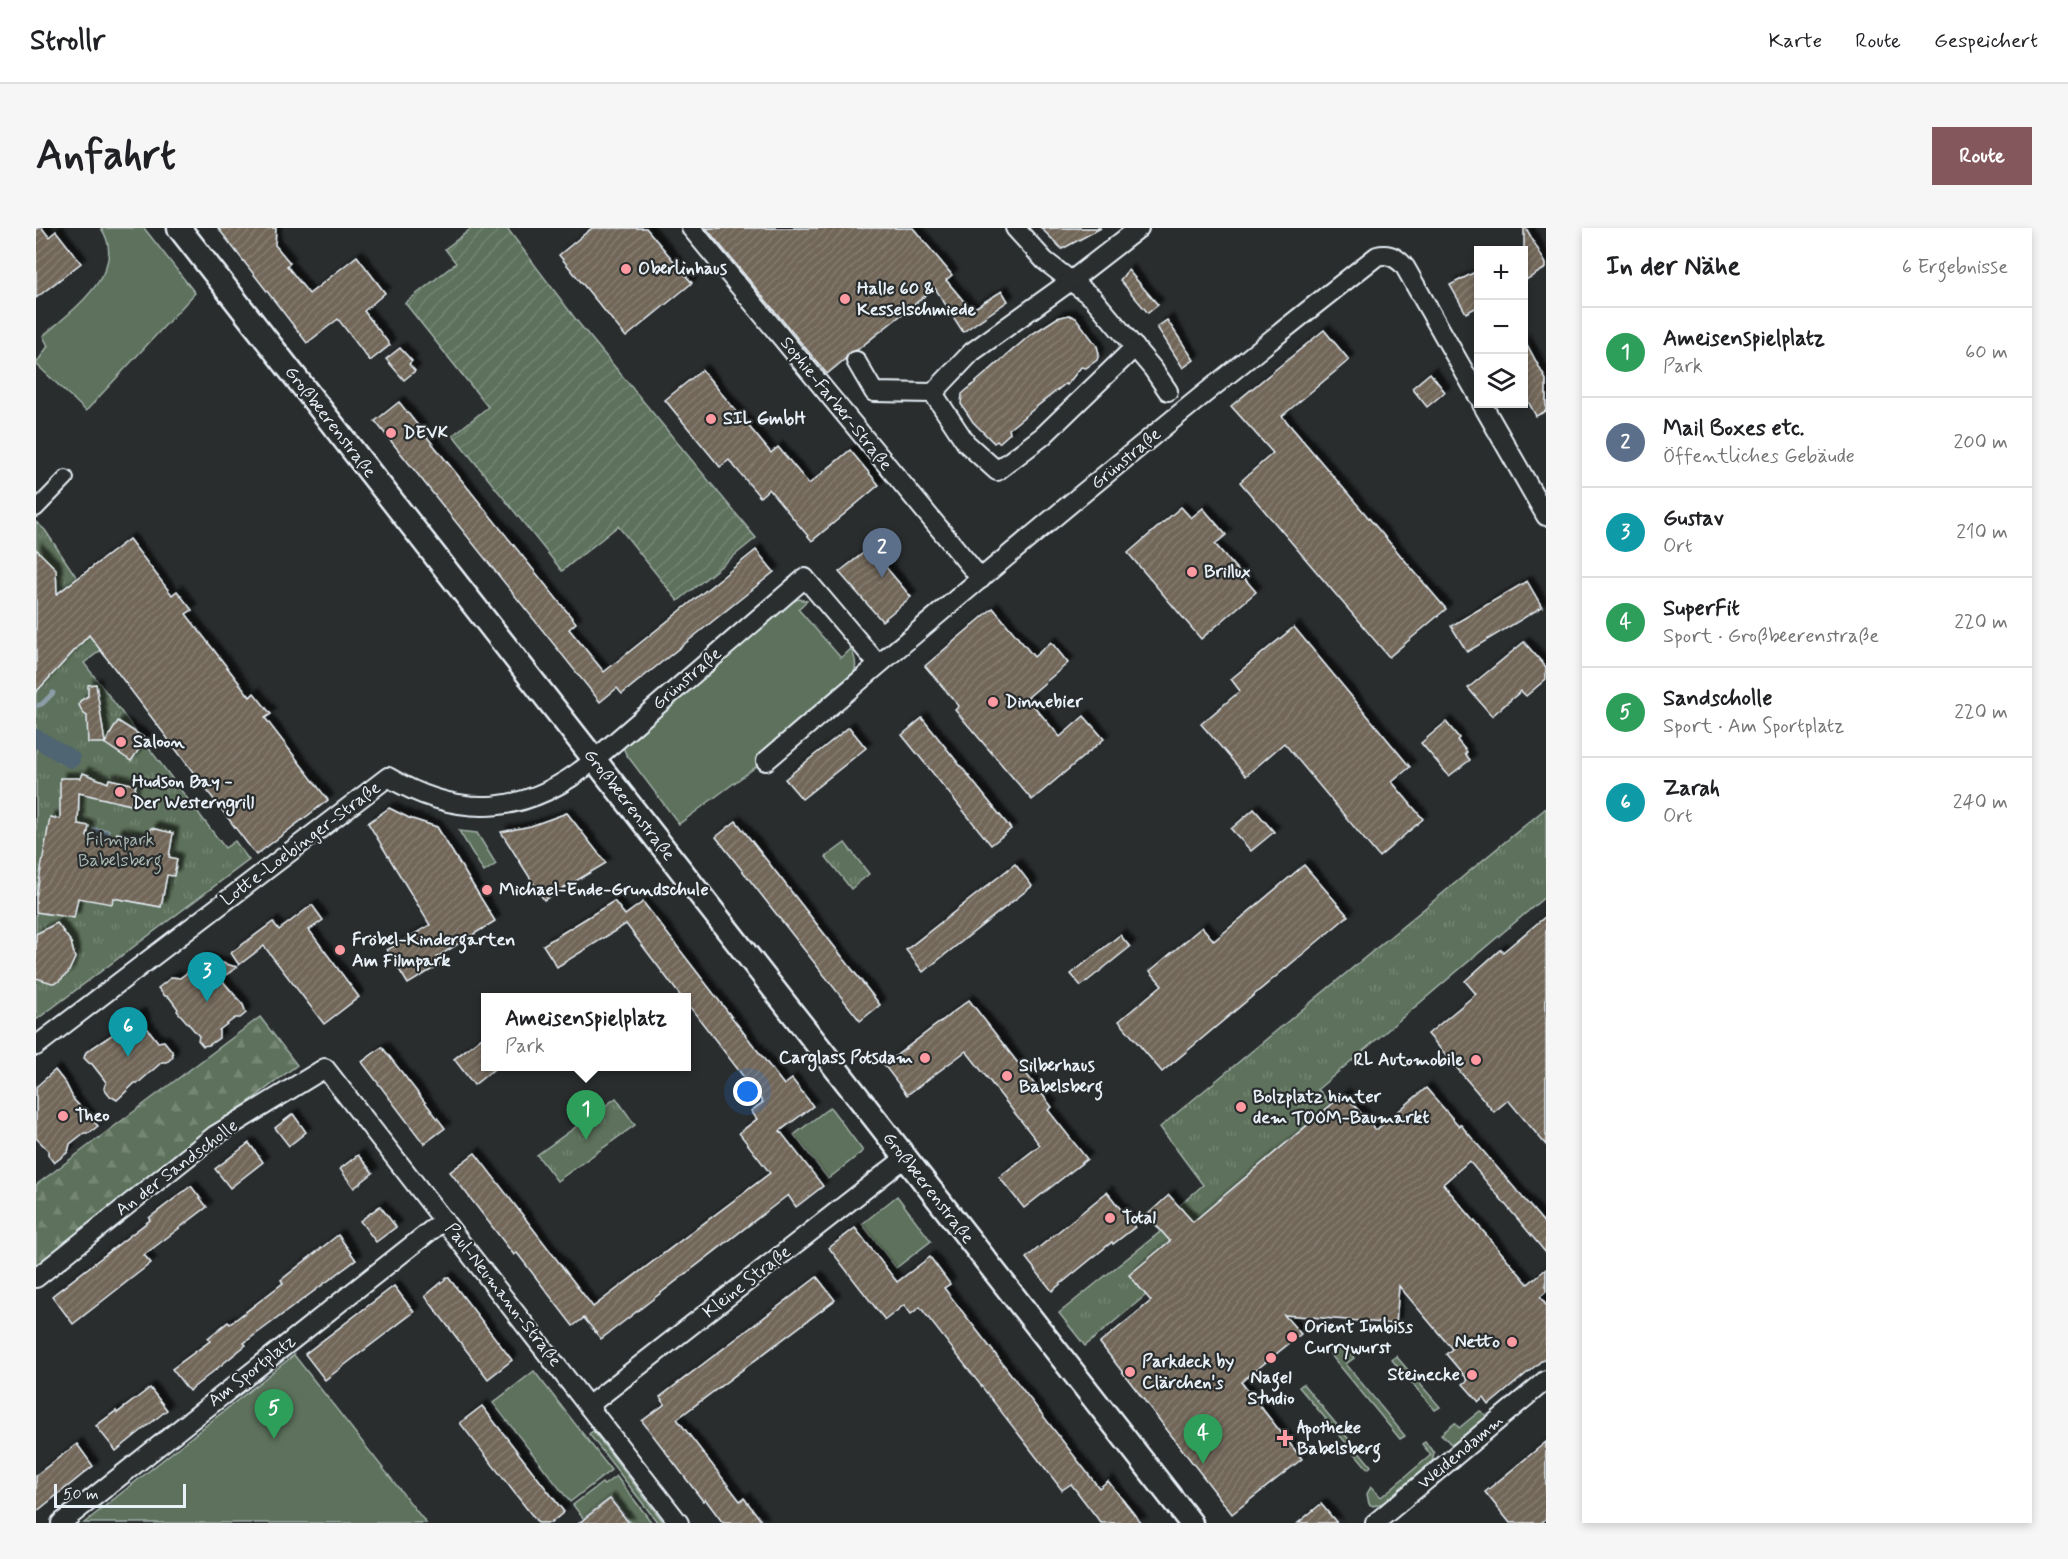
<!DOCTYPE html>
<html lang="de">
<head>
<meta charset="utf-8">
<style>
	:root { --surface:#fff; --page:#f6f6f6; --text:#202124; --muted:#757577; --line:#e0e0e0; --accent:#84575d }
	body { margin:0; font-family:Mynerve,sans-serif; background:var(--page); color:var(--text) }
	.controls { position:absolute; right:18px; top:18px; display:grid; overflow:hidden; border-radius:0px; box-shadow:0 3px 9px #0003 }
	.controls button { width:54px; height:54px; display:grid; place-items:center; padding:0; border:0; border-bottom:2px solid var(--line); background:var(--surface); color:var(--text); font:30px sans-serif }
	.scale { position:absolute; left:18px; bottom:15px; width:132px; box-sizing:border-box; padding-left:6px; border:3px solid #e8f1f8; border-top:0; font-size:16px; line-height:21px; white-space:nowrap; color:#e8f1f8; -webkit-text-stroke:4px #2a2d2e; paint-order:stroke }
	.you { position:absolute; left:712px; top:864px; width:21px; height:21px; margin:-15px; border:4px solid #fff; border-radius:50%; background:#1a73e8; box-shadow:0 0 0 9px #1a73e833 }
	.badge { display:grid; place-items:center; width:39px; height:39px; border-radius:50%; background:var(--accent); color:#fff; font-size:20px; font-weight:700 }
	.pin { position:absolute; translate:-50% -50px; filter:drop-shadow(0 2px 3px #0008) }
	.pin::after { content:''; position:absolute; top:32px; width:21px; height:18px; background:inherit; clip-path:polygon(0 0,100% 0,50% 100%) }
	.popup { position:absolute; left:445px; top:765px; width:210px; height:78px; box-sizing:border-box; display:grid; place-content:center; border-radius:0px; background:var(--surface); filter:drop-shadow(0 2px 4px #0005); font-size:20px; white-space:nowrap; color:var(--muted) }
	.popup b { font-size:22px; color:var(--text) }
	.popup::after { content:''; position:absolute; left:50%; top:100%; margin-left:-12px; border:12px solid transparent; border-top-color:var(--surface) }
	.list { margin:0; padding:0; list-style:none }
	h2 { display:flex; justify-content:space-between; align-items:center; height:78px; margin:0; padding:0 24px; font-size:26px }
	h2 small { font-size:20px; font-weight:400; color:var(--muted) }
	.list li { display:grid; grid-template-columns:39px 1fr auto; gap:18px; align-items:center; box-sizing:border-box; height:90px; padding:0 24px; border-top:2px solid var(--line) }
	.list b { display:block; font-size:22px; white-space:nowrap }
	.list p { margin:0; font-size:20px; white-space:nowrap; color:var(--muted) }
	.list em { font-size:20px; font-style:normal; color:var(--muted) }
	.icon { flex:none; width:33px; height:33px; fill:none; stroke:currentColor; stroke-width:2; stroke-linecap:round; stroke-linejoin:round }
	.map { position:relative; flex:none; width:1510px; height:1295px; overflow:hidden; border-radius:0px }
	header { display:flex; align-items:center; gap:36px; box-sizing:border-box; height:84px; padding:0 30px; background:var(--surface); border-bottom:2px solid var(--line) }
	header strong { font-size:28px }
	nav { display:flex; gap:33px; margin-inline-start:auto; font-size:21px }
	.intro { display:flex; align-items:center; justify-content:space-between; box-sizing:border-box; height:144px; padding:0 36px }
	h1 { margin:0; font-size:42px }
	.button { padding:15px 27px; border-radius:0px; background:var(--accent); color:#fff; font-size:21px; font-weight:700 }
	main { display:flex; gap:36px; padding:0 36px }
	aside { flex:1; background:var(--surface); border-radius:0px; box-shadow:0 3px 9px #0003 }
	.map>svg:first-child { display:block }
</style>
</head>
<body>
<header>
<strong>Strollr</strong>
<nav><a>Karte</a><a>Route</a><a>Gespeichert</a></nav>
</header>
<div class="intro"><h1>Anfahrt</h1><a class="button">Route</a></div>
<main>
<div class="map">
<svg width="1510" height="1295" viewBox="0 0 1510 1295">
	<defs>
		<pattern id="forest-firs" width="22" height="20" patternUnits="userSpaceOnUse" patternTransform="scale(1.5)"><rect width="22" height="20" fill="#5d715b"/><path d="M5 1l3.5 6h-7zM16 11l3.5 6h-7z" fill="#748673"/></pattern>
		<pattern id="park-tufts" width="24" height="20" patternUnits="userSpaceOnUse" patternTransform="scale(1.5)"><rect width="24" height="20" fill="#5d715b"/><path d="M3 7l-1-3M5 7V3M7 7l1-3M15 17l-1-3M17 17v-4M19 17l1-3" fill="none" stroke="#748673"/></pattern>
		<pattern id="garden-furrows" width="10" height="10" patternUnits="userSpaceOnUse" patternTransform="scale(1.5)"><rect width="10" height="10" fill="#5d715b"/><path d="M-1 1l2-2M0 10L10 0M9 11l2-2" fill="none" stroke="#748673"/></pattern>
		<pattern id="water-rules" width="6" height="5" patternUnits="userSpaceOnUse" patternTransform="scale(1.5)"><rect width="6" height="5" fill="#4f6573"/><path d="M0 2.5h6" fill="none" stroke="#687c88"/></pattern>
		<pattern id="building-hatch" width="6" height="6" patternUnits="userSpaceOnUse" patternTransform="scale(1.5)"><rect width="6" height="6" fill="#716658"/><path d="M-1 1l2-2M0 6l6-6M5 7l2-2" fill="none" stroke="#857c71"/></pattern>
		<filter id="shadow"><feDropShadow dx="5.5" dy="-5.5" stdDeviation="1.5" flood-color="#0009"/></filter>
	</defs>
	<rect width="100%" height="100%" fill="#2a2d2e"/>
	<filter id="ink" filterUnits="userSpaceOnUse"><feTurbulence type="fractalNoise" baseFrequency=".0167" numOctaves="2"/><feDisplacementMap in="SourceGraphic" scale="12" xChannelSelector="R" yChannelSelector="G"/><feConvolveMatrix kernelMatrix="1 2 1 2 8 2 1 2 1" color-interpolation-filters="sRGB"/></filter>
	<g filter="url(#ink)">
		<g fill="#5d715b" stroke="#a2b1aa" stroke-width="1.5">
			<path d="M65,0H108L159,65L50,183L0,136L12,118L7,108C34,84 94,43 65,0Z"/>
			<path d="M763,371L771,373L762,381L805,430L815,421C823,437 820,444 810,458L721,538L643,596L590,526L585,515L755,374Z"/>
			<path d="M423,603L441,605L460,636L448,644Z"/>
			<path d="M794,879L827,923L792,951L758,907Z"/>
			<path d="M861,968L895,1013L860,1040L826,996Z"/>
			<path d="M1302,1121L1313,1123L1318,1130L1310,1136L1369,1208L1364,1211L1294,1126Z"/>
			<path d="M258,1127L390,1295H48Z"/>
			<path d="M1360,1128L1404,1179L1399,1182L1356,1132Z"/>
			<path d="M498,1143L575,1242L534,1274L457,1175Z"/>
			<path d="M1267,1156L1335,1238L1332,1241L1263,1159Z"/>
			<path d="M1444,1183L1453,1189L1421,1216H1415L1405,1206L1419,1195L1423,1200Z"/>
			<path d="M557,1203L628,1295H622L553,1206Z"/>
			<path d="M1389,1214L1398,1225L1396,1234L1347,1275L1337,1278L1333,1276L1331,1266L1335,1259L1345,1269L1395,1227L1386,1216Z"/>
			<path d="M580,1248L616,1295H595L575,1269L547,1290L537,1277L566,1255L568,1257Z"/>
		</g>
		<path fill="url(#forest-firs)" stroke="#a2b1aa" stroke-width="1.5" d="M224,789L261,837L0,1037V957Z"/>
		<g fill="url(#park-tufts)" stroke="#a2b1aa" stroke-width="1.5">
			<path d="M0,294L9,302L41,350L21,365L65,422L48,435L189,620L199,613L213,632L0,792Z"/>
			<path d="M1510,580V668L1282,861L1295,877L1094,1047L1110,1067L1049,1118L1023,1085L1124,1004L1120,998L1167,957L1124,899Z"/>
			<path d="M809,615L833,646L815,661L790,629Z"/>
			<path d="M580,870L599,897L521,953L501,927Z"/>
		</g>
		<path fill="url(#garden-furrows)" stroke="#a2b1aa" stroke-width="1.5" d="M436,0H471L541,93L720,310L642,373L582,298L526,343L417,207L452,179L369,75L420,35L409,21Z"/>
		<path fill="url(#water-rules)" stroke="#8c9da8" stroke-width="1.5" d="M57,600L73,602L63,666L47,664Z"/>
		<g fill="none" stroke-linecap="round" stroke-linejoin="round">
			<path stroke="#8c9da8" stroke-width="5" d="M0,478L6,476L17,465"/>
			<path stroke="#4f6573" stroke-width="18" d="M0,510L35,531"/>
		</g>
		<g fill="url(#building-hatch)" stroke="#e8f1f8" stroke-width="1.5" filter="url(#shadow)">
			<path d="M0,0H6L13,9L20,3L45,35L0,70Z"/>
			<path d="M182,0H240L239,17L254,35L251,38L273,66L321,28L349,65L328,83L354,117L334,133L302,91L271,115Z"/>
			<path d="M556,0H610L656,55L590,109L523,27Z"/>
			<path d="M670,0H877L916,47L910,52L931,77L937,81L966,63L972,73L927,104L899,60L821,122L814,124L809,131L791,146Z"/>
			<path d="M1005,0H1065L1026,21Z"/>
			<path d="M1488,0H1490L1510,36V40L1488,53Z"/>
			<path d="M1092,42L1122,77L1112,85L1084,52Z"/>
			<path d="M1443,42V78L1430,85L1414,57Z"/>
			<path d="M1033,87L1040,90L1061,118L1063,126L1061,132L1050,140L1045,139L1031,157L1029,156L973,201L974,205L963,215L961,213L958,215L937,194L925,176L926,166L993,108L1021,90Z"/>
			<path d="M1131,92L1158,132L1147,140L1121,99Z"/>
			<path d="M1288,102L1313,132L1246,188L1410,381L1353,429L1204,254L1237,225L1195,178Z"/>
			<path d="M1488,111L1510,152V183L1500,188L1488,166Z"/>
			<path d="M364,120L376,133L373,136L379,143L368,152L350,131Z"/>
			<path d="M666,142L735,225L742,219L773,256L814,222L843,257L776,313L733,261L724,269L693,232L684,239L629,172Z"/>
			<path d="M1394,145L1409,164L1391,179L1376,160Z"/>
			<path d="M363,174L540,395L533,401L568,444L720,322L738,344L586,466L581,460L564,474L339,193Z"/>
			<path d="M1145,279L1155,290L1167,280L1190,307L1179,316L1220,364L1165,411L1092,325Z"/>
			<path d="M93,311L136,367L141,363L156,382L150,386L214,469L218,465L235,486L229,490L292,572L220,627L53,407L0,464V321L20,341L21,366Z"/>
			<path d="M831,322L838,325L875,369L846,393L803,344Z"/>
			<path d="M1491,353L1506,379L1431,424L1415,398Z"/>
			<path d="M957,380L998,429L1015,414L1032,435L991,470L1024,509L1048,488L1068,511L996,572L919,482L923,478L889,438Z"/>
			<path d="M1258,399L1374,539L1356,554L1387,591L1343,629L1248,515L1210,548L1165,496L1204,463L1195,451Z"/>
			<path d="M1488,414L1510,439V451L1490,468L1485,463L1456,488L1432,460Z"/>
			<path d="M60,456L69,515L82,493L110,511L95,533L68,515H52L51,488L47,485L43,477L44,473L52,468V457Z"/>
			<path d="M886,490L975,601L955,617L866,507Z"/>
			<path d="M1410,494L1423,510L1421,512L1431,524L1429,526L1434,532L1413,548L1385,515Z"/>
			<path d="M813,499L830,520L766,571L749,551Z"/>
			<path d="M47,545L72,555L73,551L100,557L95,577L43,565L42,596L53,598L51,609L79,614L81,605L113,611L115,600L137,605L133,629L141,631L138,648L131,647L125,679L77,670L76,676L42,670L38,690L0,684V670L14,589L24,591V550H45Z"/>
			<path d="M353,580L373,590L401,599L459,693L401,729L405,736L372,756L351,722L394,697L332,595Z"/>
			<path d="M1218,581L1238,604L1215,623L1195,601Z"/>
			<path d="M531,585L570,635L508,672L465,604L495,598Z"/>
			<path d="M700,593L844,777L824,793L680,609Z"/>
			<path d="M979,636L996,658L887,744L870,722Z"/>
			<path d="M1268,637L1312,688L1126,844L1083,793L1126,757L1114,743L1166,699L1178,713Z"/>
			<path d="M578,673L589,687L607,674L748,857L756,851L777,878L744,903L787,958L760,979L752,967L565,1111L548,1090L537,1098L481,1025L478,1027L414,944L439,925L557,1079L734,945L703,905L721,891L715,883L727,874L651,775V770H646L590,696L521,739L507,717Z"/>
			<path d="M276,677L287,692L273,702L323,769L288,796L228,718L203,737L195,725L237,694L243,702Z"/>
			<path d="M1510,688V917L1472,872L1458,884L1392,806L1440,766L1429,753L1465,721L1467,724Z"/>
			<path d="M21,695L35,714L39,730L32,745L22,754L16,755L0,750V706Z"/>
			<path d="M1084,707L1094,719L1045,758L1035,746Z"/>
			<path d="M167,730L201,739L185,751L207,777L210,785L204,790H199L183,802V810L173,817L167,818L162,812L163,808L141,783L142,781L133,769L129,768L122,760L136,749L144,750L160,738L161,734Z"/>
			<path d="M933,772L1016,879L1012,882L1051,931L988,980L963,949L1004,917L930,823L871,867L848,837Z"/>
			<path d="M104,786L108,792V796L122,814L128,813L136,823L137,829L131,834H126L102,855H99L81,872L74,868L68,860L70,854L56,836L53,835L48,830L50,824L76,807L92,792Z"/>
			<path d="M450,806V838H462L438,857L418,831Z"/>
			<path d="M346,819L409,900L388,916L326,834Z"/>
			<path d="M19,842L30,856L38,872L62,898L53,905H48L34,916L32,924L18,935L12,927V922L0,910V859Z"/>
			<path d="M1390,860L1423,898L1424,896L1510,997V1025L1433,933L1407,956L1492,1056L1510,1041V1064L1504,1069L1510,1077V1129L1453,1177L1448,1170L1443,1174L1427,1156L1432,1152L1410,1126L1416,1121L1363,1058L1360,1096L1248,1087L1265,1106L1205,1154L1266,1231L1196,1286L1064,1115L1115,1073L1093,1047L1134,1013L1111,987L1133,967L1157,994L1308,866L1340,902Z"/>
			<path d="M257,886L270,904L253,918L239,900Z"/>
			<path d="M213,915L227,934L194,960L179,941Z"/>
			<path d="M322,927L337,945L318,960L304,941Z"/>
			<path d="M155,958L171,979L108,1027L115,1035L37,1096L16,1068L114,992L113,990Z"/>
			<path d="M1071,964L1099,999L1077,1016L1076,1014L1016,1063L990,1030Z"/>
			<path d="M344,978L360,999L340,1014L324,993Z"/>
			<path d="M819,1000L861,1054L894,1029L914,1056L908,1060L1063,1260L1072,1253L1105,1295H1065L1035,1256L1026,1262L884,1079L875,1086L868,1077L849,1092L793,1020Z"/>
			<path d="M302,1007L320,1032L208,1115L210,1117L153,1163L136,1141L174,1113L172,1110L192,1094L194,1096L247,1055L245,1052Z"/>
			<path d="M412,1049L476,1132L452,1151L389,1068Z"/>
			<path d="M781,1049L799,1072L641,1191L704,1273L708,1270L727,1295H687L669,1271L667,1273L606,1193L629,1176L624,1169Z"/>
			<path d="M358,1058L378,1084L289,1152L269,1126Z"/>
			<path d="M114,1160L131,1182L80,1223L60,1198L80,1183L81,1185Z"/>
			<path d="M446,1178L528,1284L515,1295H502L424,1195Z"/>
			<path d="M1510,1214V1291L1505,1295H1474L1449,1264Z"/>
			<path d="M41,1216L57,1238L0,1284V1247Z"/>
			<path d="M574,1271L593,1295H543Z"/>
			<path d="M1285,1276L1301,1295H1262Z"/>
		</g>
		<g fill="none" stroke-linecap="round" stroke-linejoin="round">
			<defs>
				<path id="pedestrian" d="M0,281L30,250"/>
				<g id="minor">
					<path d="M655,0L945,351"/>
					<path d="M979,0L1009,33L1057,70L1117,141L1132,163"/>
					<path d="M820,133L838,164L897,165L936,124L1036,52L1103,0"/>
					<path d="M897,165L930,215L961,243L1007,208L1099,119"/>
					<path d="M1446,176L1510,288"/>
					<path d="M730,533C930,361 1133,191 1341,28C1352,25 1361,29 1369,39L1442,168"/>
					<path d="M0,818L352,549C426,593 493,587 558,532L769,350L842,436"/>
					<path d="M0,1050L178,908L289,840L643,1295"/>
					<path d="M552,1178L869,930"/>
					<path d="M25,1295L408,992"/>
					<path d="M1339,1295L1510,1152"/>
				</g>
				<path id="tertiary" d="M143,0L1155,1295"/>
			</defs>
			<use href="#pedestrian" stroke="#e8f1f8" stroke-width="18"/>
			<use href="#minor" stroke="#e8f1f8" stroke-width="22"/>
			<use href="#tertiary" stroke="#e8f1f8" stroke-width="27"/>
			<use href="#pedestrian" stroke="#2a2d2e" stroke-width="14"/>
			<use href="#minor" stroke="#2a2d2e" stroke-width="18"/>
			<use href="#tertiary" stroke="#2a2d2e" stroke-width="22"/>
		</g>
	</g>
	<g fill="#ff9aa2" stroke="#2a2d2e" stroke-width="2">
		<circle cx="590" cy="41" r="6"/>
		<circle cx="809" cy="71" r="6"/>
		<circle cx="675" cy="191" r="6"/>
		<circle cx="355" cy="205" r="6"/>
		<circle cx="1156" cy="344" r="6"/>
		<circle cx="957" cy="474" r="6"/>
		<circle cx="85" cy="514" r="6"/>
		<circle cx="84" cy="564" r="6"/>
		<circle cx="451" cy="662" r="6"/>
		<circle cx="304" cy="722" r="6"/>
		<circle cx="889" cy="830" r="6"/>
		<circle cx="1440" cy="832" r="6"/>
		<circle cx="971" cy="848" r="6"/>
		<circle cx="1205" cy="879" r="6"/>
		<circle cx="27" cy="888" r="6"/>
		<circle cx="1074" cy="990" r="6"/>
		<circle cx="1256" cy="1109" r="6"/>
		<circle cx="1476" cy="1114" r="6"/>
		<circle cx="1235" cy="1130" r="6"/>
		<circle cx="1094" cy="1144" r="6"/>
		<circle cx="1436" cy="1147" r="6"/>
		<path d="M1246 1201h6v6h6v6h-6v6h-6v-6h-6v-6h6z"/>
	</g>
	<g text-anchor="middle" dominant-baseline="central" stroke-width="4.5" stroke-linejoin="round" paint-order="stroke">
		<g font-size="18" font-weight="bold" fill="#e8f1f8" stroke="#2a2d2e" text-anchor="start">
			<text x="602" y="41">Oberlinhaus</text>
			<text x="821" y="61">Halle 60 &amp;<tspan x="821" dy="21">Kesselschmiede</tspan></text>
			<text x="687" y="191">SIL GmbH</text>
			<text x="367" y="205">DEVK</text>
			<text x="1168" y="344">Brillux</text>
			<text x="969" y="474">Dinnebier</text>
			<text x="97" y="514">Saloon</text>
			<text x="96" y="554">Hudson Bay -<tspan x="96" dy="21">Der Westerngrill</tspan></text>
			<text x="463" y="662">Michael-Ende-Grundschule</text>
			<text x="316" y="712">Fröbel-Kindergarten<tspan x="316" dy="21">Am Filmpark</tspan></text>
			<text x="877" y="830" text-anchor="end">Carglass Potsdam</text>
			<text x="1428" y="832" text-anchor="end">RL Automobile</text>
			<text x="983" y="838">Silberhaus<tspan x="983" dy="21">Babelsberg</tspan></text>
			<text x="1217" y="869">Bolzplatz hinter<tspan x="1217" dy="21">dem TOOM-Baumarkt</tspan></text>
			<text x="39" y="888">Theo</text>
			<text x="1086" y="990">Total</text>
			<text x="1268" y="1099">Orient Imbiss<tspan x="1268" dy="21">Currywurst</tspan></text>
			<text x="1464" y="1114" text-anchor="end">Netto</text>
			<text x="1106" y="1134">Parkdeck by<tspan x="1106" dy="21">Clärchen's</tspan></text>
			<text x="1424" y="1147" text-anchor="end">Steinecke</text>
			<text x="1235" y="1150" text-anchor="middle">Nagel<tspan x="1235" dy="21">Studio</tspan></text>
			<text x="1261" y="1200">Apotheke<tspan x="1261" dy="21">Babelsberg</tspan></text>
		</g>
		<g font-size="18" fill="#e8f1f8" stroke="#2a2d2e">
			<text transform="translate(800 176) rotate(51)">Sophie-Farber-Straße</text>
			<text transform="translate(294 194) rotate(52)">Großbeerenstraße</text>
			<text transform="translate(1090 231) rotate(-40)">Grünstraße</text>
			<text transform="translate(651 451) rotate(-41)">Grünstraße</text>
			<text transform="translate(593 577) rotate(52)">Großbeerenstraße</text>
			<text transform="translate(265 616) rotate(-37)">Lotte-Loebinger-Straße</text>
			<text transform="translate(141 940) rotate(-37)">An der Sandscholle</text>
			<text transform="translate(892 960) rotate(52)">Großbeerenstraße</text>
			<text transform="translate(711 1054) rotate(-38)">Kleine Straße</text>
			<text transform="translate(467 1067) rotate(52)">Paul-Neumann-Straße</text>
			<text transform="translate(216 1143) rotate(-38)">Am Sportplatz</text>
			<text transform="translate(1425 1224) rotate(-40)">Weidendamm</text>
		</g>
		<g font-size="18" fill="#a9b7b1" stroke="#2a2d2e">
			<text x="84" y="612">Filmpark<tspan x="84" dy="21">Babelsberg</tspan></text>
		</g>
	</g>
</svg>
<div class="controls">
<button>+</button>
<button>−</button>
<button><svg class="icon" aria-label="layers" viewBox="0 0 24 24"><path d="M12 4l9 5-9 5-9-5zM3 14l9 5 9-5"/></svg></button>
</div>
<div class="scale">50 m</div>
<div class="you"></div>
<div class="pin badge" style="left:550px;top:912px;background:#2e9e5b">1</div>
<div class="popup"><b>Ameisenspielplatz</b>Park</div>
<div class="pin badge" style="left:846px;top:350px;background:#5c6f8a">2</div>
<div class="pin badge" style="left:171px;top:774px;background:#0f9aa8">3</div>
<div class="pin badge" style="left:1167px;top:1236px;background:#2e9e5b">4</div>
<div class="pin badge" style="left:238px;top:1211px;background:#2e9e5b">5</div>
<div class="pin badge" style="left:92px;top:829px;background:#0f9aa8">6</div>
</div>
<aside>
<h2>In der Nähe<small>6 Ergebnisse</small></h2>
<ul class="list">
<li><span class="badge" style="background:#2e9e5b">1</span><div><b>Ameisenspielplatz</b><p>Park</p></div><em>60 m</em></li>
<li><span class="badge" style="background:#5c6f8a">2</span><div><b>Mail Boxes etc.</b><p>Öffentliches Gebäude</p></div><em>200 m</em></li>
<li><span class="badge" style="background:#0f9aa8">3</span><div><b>Gustav</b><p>Ort</p></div><em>210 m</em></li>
<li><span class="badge" style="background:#2e9e5b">4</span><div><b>SuperFit</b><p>Sport · Großbeerenstraße</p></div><em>220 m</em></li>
<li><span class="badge" style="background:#2e9e5b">5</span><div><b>Sandscholle</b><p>Sport · Am Sportplatz</p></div><em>220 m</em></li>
<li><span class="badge" style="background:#0f9aa8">6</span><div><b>Zarah</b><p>Ort</p></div><em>240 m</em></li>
</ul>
</aside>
</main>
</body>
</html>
